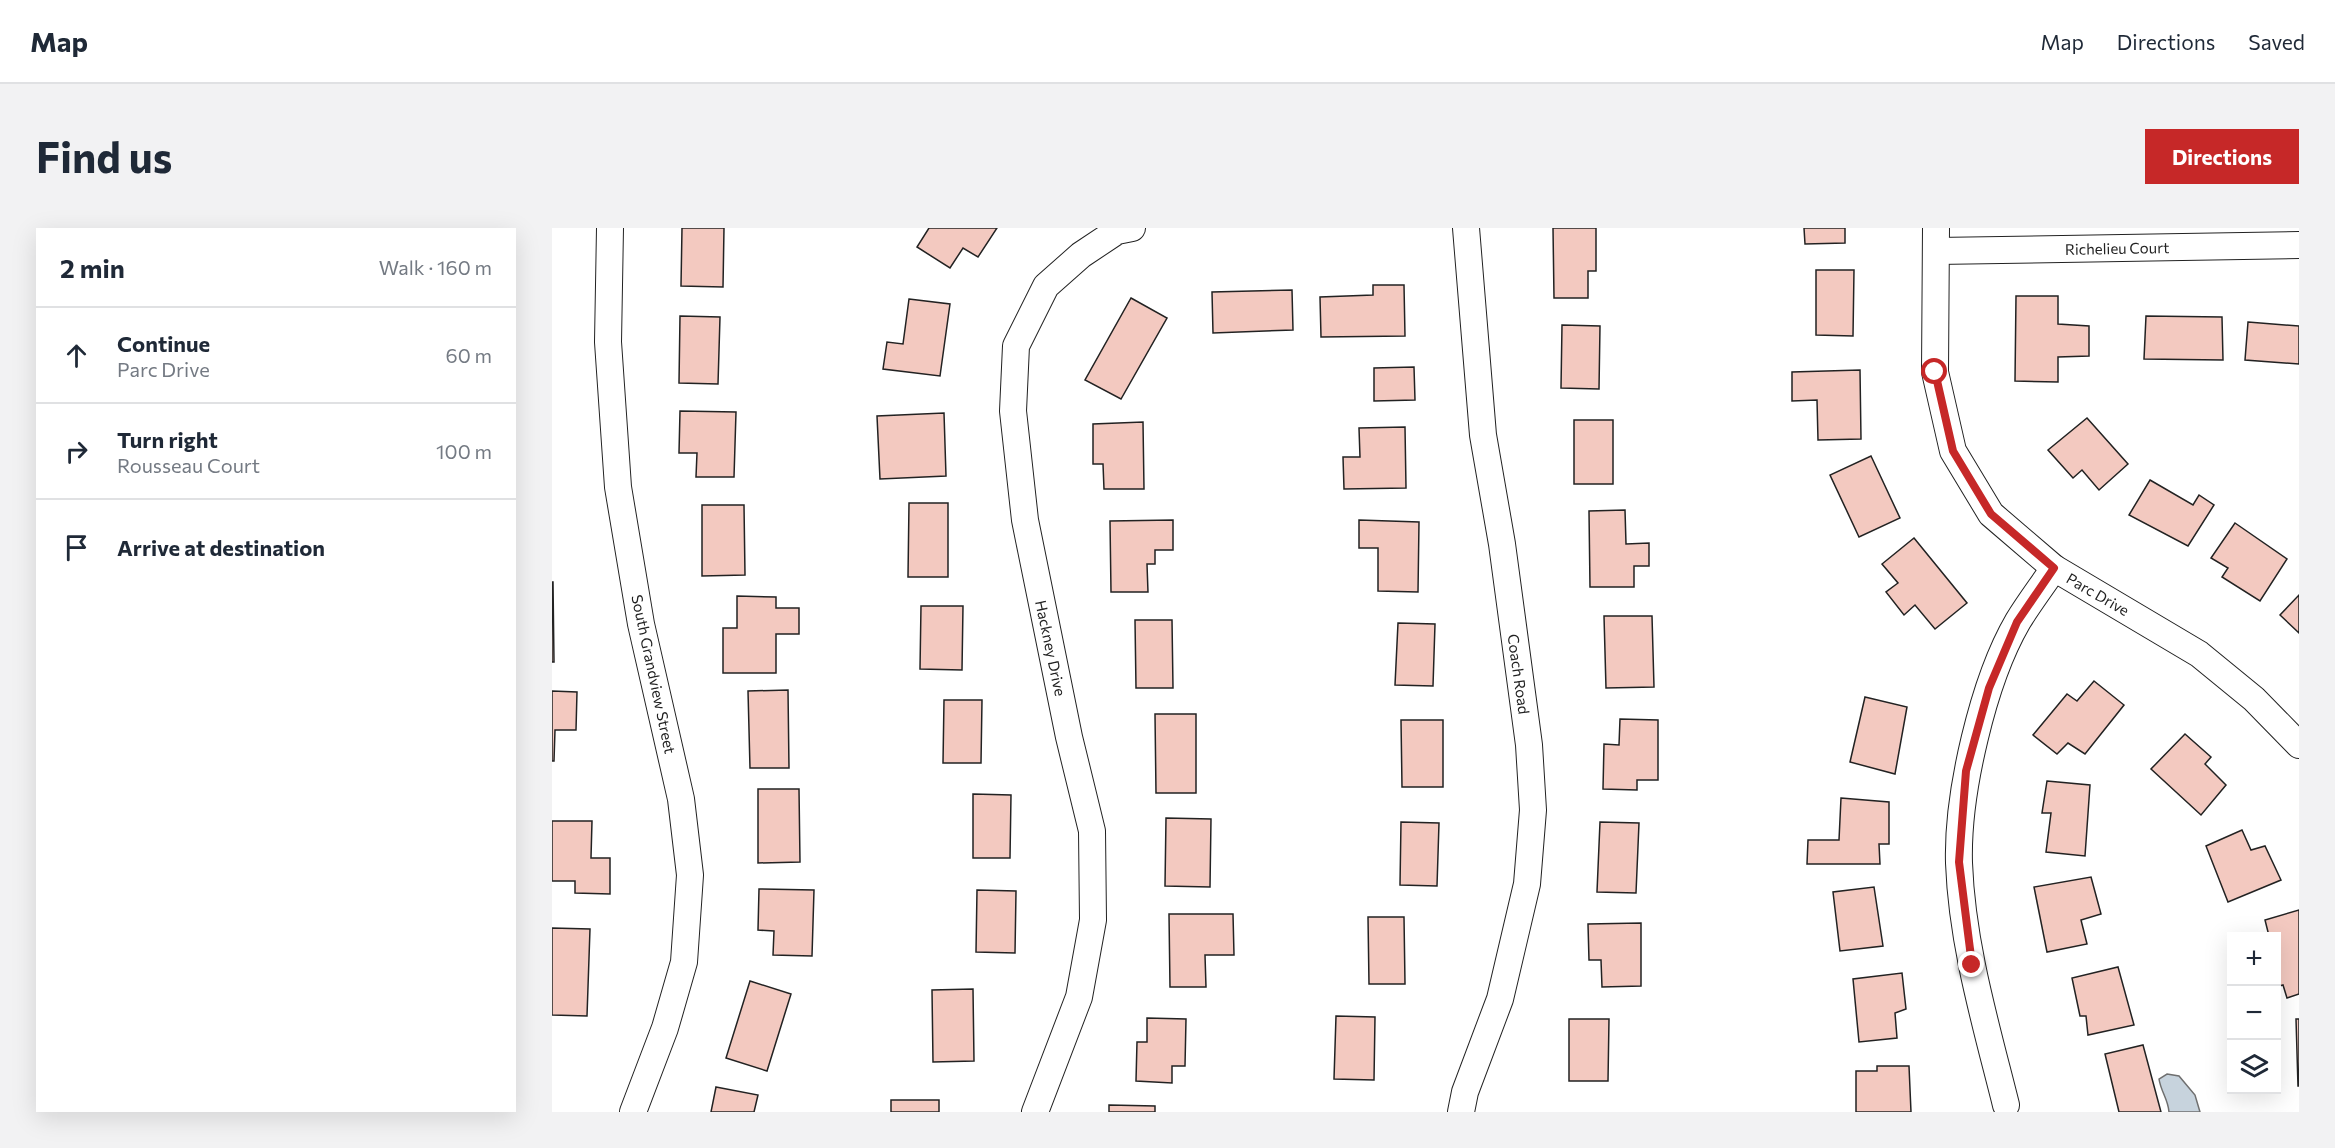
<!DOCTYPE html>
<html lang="en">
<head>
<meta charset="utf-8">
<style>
	:root { --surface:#fff; --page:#f2f2f3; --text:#1f2937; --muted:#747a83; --line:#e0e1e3; --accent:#c62828 }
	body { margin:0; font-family:Commissioner,sans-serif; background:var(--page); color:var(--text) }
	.controls { position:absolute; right:18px; bottom:18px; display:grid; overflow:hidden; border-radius:0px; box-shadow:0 6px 24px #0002 }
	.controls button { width:54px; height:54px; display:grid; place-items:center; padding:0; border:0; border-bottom:2px solid var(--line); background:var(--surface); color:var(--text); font:30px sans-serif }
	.stop { position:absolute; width:18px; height:18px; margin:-14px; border:4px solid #c62828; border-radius:50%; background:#fff }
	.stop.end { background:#c62828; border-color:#fff; box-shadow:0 2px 6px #0008 }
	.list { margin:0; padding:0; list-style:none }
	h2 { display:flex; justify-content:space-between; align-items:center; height:78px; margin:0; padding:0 24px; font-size:26px }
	h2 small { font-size:20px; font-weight:400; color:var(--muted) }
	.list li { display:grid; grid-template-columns:39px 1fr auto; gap:18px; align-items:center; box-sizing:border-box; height:96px; padding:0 24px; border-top:2px solid var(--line) }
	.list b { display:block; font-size:22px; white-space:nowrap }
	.list p { margin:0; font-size:20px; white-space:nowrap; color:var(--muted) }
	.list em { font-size:20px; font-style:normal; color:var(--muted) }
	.icon { flex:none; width:33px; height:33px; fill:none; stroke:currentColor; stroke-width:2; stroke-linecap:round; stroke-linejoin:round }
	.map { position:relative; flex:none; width:1747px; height:884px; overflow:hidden; border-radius:0px }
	header { display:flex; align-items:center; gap:36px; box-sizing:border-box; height:84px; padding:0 30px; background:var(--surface); border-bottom:2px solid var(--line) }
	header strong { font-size:28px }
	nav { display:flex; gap:33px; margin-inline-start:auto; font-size:21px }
	.intro { display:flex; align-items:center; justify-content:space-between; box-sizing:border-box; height:144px; padding:0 36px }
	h1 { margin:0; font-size:42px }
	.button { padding:15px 27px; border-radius:0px; background:var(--accent); color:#fff; font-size:21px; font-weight:700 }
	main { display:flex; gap:36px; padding:0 36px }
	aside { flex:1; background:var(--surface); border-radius:0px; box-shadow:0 6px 24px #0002 }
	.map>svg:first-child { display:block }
</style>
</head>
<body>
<header>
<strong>Map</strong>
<nav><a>Map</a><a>Directions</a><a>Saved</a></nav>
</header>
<div class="intro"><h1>Find us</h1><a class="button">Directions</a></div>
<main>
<aside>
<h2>2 min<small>Walk · 160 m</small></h2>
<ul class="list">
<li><svg class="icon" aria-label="ahead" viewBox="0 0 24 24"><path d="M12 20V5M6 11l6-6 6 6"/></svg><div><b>Continue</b><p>Parc Drive</p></div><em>60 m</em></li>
<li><svg class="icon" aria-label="right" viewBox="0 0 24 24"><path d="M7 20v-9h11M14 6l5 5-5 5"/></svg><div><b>Turn right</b><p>Rousseau Court</p></div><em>100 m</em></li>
<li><svg class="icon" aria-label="arrive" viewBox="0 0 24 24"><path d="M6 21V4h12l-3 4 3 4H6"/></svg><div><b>Arrive at destination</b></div></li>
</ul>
</aside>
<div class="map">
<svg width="1747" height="884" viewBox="0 0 1747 884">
	<rect width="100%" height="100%" fill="#fff"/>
	<path fill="#c7d3dd" stroke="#6f6f6f" stroke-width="1.5" d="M1615,846L1627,848L1643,867L1648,884H1617C1616,871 1609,864 1607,851Z"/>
	<g fill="#f3c9c0" stroke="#222" stroke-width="1.5">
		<path d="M130,0H172L171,59L129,58Z"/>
		<path d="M377,0H445L426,29L411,20L398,40L365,19Z"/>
		<path d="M1001,0H1044V43H1036V70H1002Z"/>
		<path d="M1252,0H1293V15L1253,16Z"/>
		<path d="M1264,42H1302L1301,108L1264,107Z"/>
		<path d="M821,57H852L853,108L769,109L768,69L821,67Z"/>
		<path d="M740,62L741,102L661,105L660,64Z"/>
		<path d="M1464,68H1506V96L1537,98V128L1506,129V154L1463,153Z"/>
		<path d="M579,70L615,90L569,171L533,152Z"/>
		<path d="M357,71L398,76L388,148L331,141L335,114L351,116Z"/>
		<path d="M128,88L168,89L166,156L127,155Z"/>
		<path d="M1594,88L1670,89L1671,132L1592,131Z"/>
		<path d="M1696,94L1747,98V136L1693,132Z"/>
		<path d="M1010,97L1048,98L1047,161L1009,160Z"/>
		<path d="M862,139L863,172L822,173V140Z"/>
		<path d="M1308,142L1309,211L1266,212L1265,172L1240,173V144Z"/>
		<path d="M128,183L184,184L182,249H144L145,225H127Z"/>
		<path d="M392,185L394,248L328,251L325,188Z"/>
		<path d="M1535,190L1576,236L1547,262L1530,242L1521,250L1496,222Z"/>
		<rect x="1022" y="192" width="39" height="64"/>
		<path d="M591,194L592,261H552L551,236H541V196Z"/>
		<path d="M853,199L854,260L792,261L791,229H808L807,200Z"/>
		<path d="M1319,228L1348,290L1307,309L1278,247Z"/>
		<path d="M1598,252L1641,277L1647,267L1662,277L1636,318L1577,287Z"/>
		<path d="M357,275H396V349H356Z"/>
		<path d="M150,277H192L193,347L150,348Z"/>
		<path d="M1073,282L1074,316L1097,315V338H1082V359H1038L1037,283Z"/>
		<path d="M621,292V322H603V336H595L596,364H559L558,293Z"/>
		<path d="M807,292L867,294L866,364L826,363V320H807Z"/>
		<path d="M1683,295L1735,331L1708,373L1670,349L1676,340L1659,330Z"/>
		<path d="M1362,310L1415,375L1383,401L1363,377L1352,387L1334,364L1346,355L1330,336Z"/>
		<path d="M1,354L2,434H0V354Z"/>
		<path d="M1747,367V405L1728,387Z"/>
		<path d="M185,368L224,369V380H247V406H224V445H171V400H185Z"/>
		<path d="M369,378H411L410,442L368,441Z"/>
		<path d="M1052,388H1100L1102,459L1054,460Z"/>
		<path d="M583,392H620L621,460H584Z"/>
		<path d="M846,395L883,396L881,458L843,457Z"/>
		<path d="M1542,453L1572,477L1533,526L1516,515L1505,526L1481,507L1515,466L1525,473Z"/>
		<path d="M236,462L237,540H198L196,463Z"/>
		<path d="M0,463L25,464L24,502H3L2,533H0Z"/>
		<path d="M1313,469L1355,479L1343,546L1298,534Z"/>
		<path d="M392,472H430L429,535H391Z"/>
		<path d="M603,486H644V565H604Z"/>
		<path d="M1068,491L1106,492V552H1085V562L1051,561L1052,516L1067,517Z"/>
		<path d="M849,492H891V559H850Z"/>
		<path d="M1633,506L1659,529L1653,536L1674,557L1649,587L1599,541Z"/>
		<path d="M1495,553L1538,557L1533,628L1494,624L1499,585H1490Z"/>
		<path d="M206,561H247L248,634L206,635Z"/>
		<path d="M421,566L459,567L458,630H421Z"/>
		<path d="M1289,570L1337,574V616H1327L1328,636H1255L1256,612H1287Z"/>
		<path d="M614,590L659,591L658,659L613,658Z"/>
		<path d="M0,593H40L39,630H58V666L23,665V653H0Z"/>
		<path d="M849,594L887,595L885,658L848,657Z"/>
		<path d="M1048,594L1087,595L1084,665L1045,664Z"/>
		<path d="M1690,602L1699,622L1713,618L1729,652L1676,674L1654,618Z"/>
		<path d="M1539,649L1549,686L1529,692L1535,716L1495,724L1482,659Z"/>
		<path d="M1322,659L1331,718L1288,723L1281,664Z"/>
		<path d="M207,661L262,662L260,728L221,727L222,703L206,702Z"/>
		<path d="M425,662L464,663L463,725L424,724Z"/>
		<path d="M1747,682V766L1735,770L1731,757L1724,759V708H1717L1713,692Z"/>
		<path d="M617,686H681L682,727H653L654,759H618Z"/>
		<path d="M816,689H852L853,756H817Z"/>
		<path d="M1089,695V758L1050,759L1049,732H1037L1036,696Z"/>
		<path d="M0,700L38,701L35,788L0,787Z"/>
		<path d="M1566,739L1582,797L1536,807L1534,788H1528L1520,750Z"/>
		<path d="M1350,745L1354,781L1343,785L1345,810L1307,814L1301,751Z"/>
		<path d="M198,753L239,766L215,843L174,830Z"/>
		<path d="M421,761L422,833L381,834L380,762Z"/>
		<path d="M784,788L823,789L822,852L782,851Z"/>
		<path d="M595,790L634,791L633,838H620V855L584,853L585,814H595Z"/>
		<path d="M1017,791H1057L1056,853H1017Z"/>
		<path d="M1744,791H1747V858H1746Z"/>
		<path d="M1591,817L1609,884H1567L1553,826Z"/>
		<path d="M1325,838H1357L1359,884H1304V843H1325Z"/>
		<path d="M164,859L206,867L202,884H159Z"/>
		<rect x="339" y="872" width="48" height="12"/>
		<path d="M557,877L603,878V884H557Z"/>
	</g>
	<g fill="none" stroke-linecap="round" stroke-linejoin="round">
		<defs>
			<g id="street">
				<path d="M58,0L56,114L66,259L89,396L129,571L138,647L132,734L113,800L81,884"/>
				<path d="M1384,0L1383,144L1401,223L1439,286L1502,340L1647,426L1702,471L1747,517"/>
				<path d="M1384,23L1747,17"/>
				<path d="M1454,877C1434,797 1410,717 1407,635C1405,566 1431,453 1466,393C1477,375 1490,358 1502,340"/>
				<path d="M483,884L527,769L541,692L540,603L517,509L473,292L461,183L464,118L494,58L529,27L565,3L580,0"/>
				<path d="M909,884L913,864L948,771L975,656L981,582L977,517L950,316L931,207L914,0"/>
			</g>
		</defs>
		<use href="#street" stroke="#222" stroke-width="28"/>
		<use href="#street" stroke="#fff" stroke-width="26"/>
	</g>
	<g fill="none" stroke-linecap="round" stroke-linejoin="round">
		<path stroke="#c62828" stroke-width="8" d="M1383,144L1401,223L1439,286L1502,340L1465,394L1437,460L1414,543L1407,634L1420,737"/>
	</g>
	<g text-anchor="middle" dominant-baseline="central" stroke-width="4.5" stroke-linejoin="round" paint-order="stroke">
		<g font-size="15" fill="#222" stroke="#fff">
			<text transform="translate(1565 20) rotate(-1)">Richelieu Court</text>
			<text transform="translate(1546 366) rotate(30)">Parc Drive</text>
			<text transform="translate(499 420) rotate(78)">Hackney Drive</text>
			<text transform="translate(102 446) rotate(78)">South Grandview Street</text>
			<text transform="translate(967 446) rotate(82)">Coach Road</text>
		</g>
	</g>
</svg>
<div class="controls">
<button>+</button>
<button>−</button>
<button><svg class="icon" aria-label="layers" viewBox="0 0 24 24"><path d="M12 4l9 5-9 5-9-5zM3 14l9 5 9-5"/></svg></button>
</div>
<div class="stop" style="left:1383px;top:144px"></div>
<div class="stop end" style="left:1420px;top:737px"></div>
</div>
</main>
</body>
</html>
